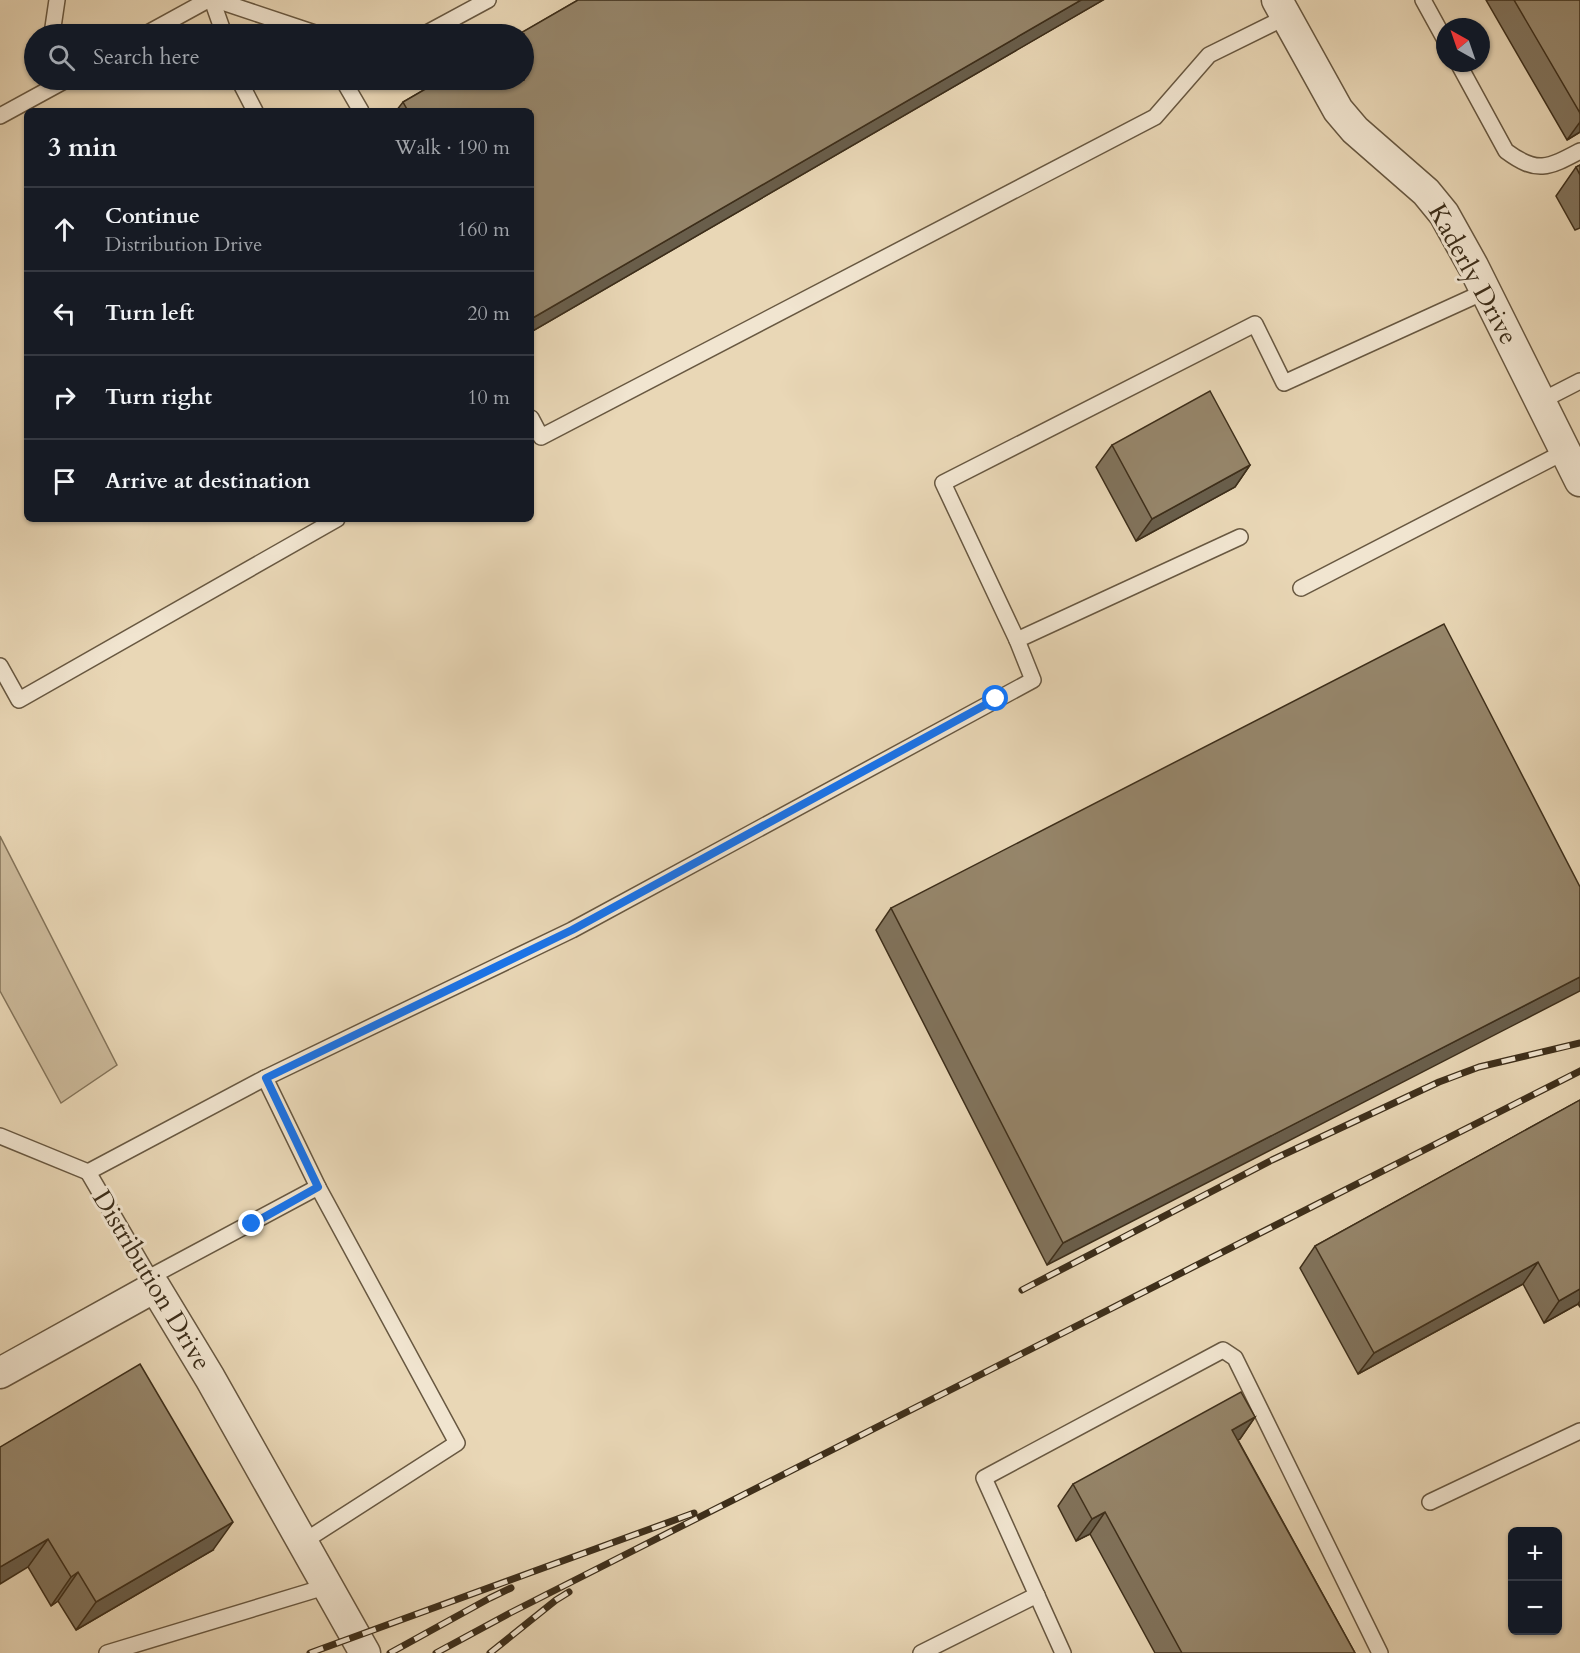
<!DOCTYPE html>
<html lang="en">
<head>
<meta charset="utf-8">
<style>
	:root { --surface:#171b24; --page:#242831; --text:#f1f3f6; --muted:#9ea1a6; --line:#363941 }
	body { margin:0; font-family:Cardo,serif; background:var(--page); color:var(--text) }
	.controls { position:absolute; right:18px; bottom:18px; display:grid; overflow:hidden; border-radius:9px; box-shadow:0 2px 4px #0004 }
	.controls button { width:54px; height:54px; display:grid; place-items:center; padding:0; border:0; border-bottom:2px solid var(--line); background:var(--surface); color:var(--text); font:30px sans-serif }
	.compass { position:absolute; left:1436px; top:18px; width:54px; height:54px; border-radius:50%; background:var(--surface); box-shadow:0 2px 4px #0004; rotate:320deg }
	.stop { position:absolute; width:18px; height:18px; margin:-14px; border:4px solid #1a73e8; border-radius:50%; background:#fff }
	.stop.end { background:#1a73e8; border-color:#fff; box-shadow:0 2px 6px #0008 }
	.list { margin:0; padding:0; list-style:none }
	h2 { display:flex; justify-content:space-between; align-items:center; height:78px; margin:0; padding:0 24px; font-size:26px }
	h2 small { font-size:20px; font-weight:400; color:var(--muted) }
	.list li { display:grid; grid-template-columns:39px 1fr auto; gap:18px; align-items:center; box-sizing:border-box; height:84px; padding:0 24px; border-top:2px solid var(--line) }
	.list b { display:block; font-size:22px; white-space:nowrap }
	.list p { margin:0; font-size:20px; white-space:nowrap; color:var(--muted) }
	.list em { font-size:20px; font-style:normal; color:var(--muted) }
	.icon { flex:none; width:33px; height:33px; fill:none; stroke:currentColor; stroke-width:2; stroke-linecap:round; stroke-linejoin:round }
	.map { position:relative; flex:none; width:1580px; height:1653px; overflow:hidden }
	.search { position:absolute; background:var(--surface); box-shadow:0 2px 4px #0004; left:24px; top:24px; width:510px; height:66px; display:flex; align-items:center; gap:15px; box-sizing:border-box; padding:0 21px; border-radius:33px; color:var(--muted); font-size:22px }
	.panel { position:absolute; background:var(--surface); box-shadow:0 2px 4px #0004; left:24px; top:108px; width:510px; height:414px; border-radius:9px }
	.map>svg:first-child { display:block }
</style>
</head>
<body>
<div class="map">
<svg width="1580" height="1653" viewBox="0 0 1580 1653">
	<rect width="100%" height="100%" fill="#e9d7b6"/>
	<filter id="stains"><feTurbulence type="fractalNoise" baseFrequency=".00333" numOctaves="4"/><feColorMatrix values="0 0 0 0 .2 0 0 0 0 .09 0 0 0 0 .02 0 0 0 .5 -.17"/></filter>
	<radialGradient id="worn" r=".72"><stop offset=".6" stop-color="#630" stop-opacity="0"/><stop offset="1" stop-color="#630" stop-opacity=".3"/></radialGradient>
	<path fill="#ccba9b" stroke="#84745a" stroke-width="1.5" d="M0,836L117,1065L61,1103L0,991Z"/>
	<g fill="none" stroke-linecap="round" stroke-linejoin="round">
		<defs>
			<g id="service">
				<path d="M212,0L224,34"/>
				<path d="M216,0L318,34"/>
				<path d="M1423,0L1445,40"/>
				<path d="M52,34L57,0"/>
				<path d="M146,34L208,0"/>
				<path d="M425,34L488,0"/>
				<path d="M1458,63L1506,151C1537,174 1548,168 1580,151"/>
				<path d="M239,80L255,111"/>
				<path d="M343,80L361,111"/>
				<path d="M0,116L66,80"/>
				<path d="M1541,401L1580,381"/>
				<path d="M531,418L541,437L1155,117L1209,55L1286,17"/>
				<path d="M1301,588L1566,451"/>
				<path d="M1017,640L943,483L1255,324L1284,383L1486,291"/>
				<path d="M0,666L19,700L337,519"/>
				<path d="M265,1078L318,1187"/>
				<path d="M0,1136L88,1172"/>
				<path d="M88,1172L265,1078L572,930L1033,680L1017,640L1240,537"/>
				<path d="M88,1172L155,1287"/>
				<path d="M150,1277L318,1187L457,1443L303,1542"/>
				<path d="M1430,1502L1580,1431"/>
				<path d="M107,1653L328,1586"/>
				<path d="M921,1653L1037,1595"/>
				<path d="M1063,1653L984,1478L1223,1350L1235,1358L1380,1653"/>
			</g>
			<g id="minor">
				<path d="M1277,0L1338,110L1355,130L1426,192L1444,214L1473,266L1580,481"/>
				<path d="M0,1373L155,1287L210,1378L365,1653"/>
			</g>
		</defs>
		<use href="#service" stroke="#685841" stroke-width="18"/>
		<use href="#minor" stroke="#685841" stroke-width="33"/>
		<use href="#service" stroke="#f1e5d0" stroke-width="15"/>
		<use href="#minor" stroke="#f1e5d0" stroke-width="30"/>
		<defs>
			<g id="rail">
				<path d="M1022,1290L1272,1160L1439,1082L1479,1067L1580,1043"/>
				<path d="M310,1653L694,1513"/>
				<path d="M390,1653L490,1598L511,1588"/>
				<path d="M436,1653L510,1613L1580,1071"/>
				<path d="M490,1653L556,1600L569,1592"/>
			</g>
		</defs>
		<use href="#rail" stroke="#3d2e1a" stroke-width="7"/>
		<use href="#rail" stroke="#f1e5d0" stroke-width="4.5" stroke-dasharray="14" stroke-linecap="butt"/>
	</g>
	<g fill="#81735c" stroke="#3d2e1a" stroke-width="1.5">
		<path d="M578,0H1103L531,332V111H396L403,102Z"/>
		<path d="M1486,0H1580V132L1567,140Z"/>
		<path d="M1580,165V228L1575,230L1556,196L1576,167Z"/>
		<path d="M1112,445L1250,465L1235,487L1136,541L1096,467Z"/>
		<path d="M1580,887L1047,1265L876,930L891,908Z"/>
		<path d="M1580,1100V1307L1578,1304L1544,1323L1523,1284L1358,1374L1300,1268L1315,1246Z"/>
		<path d="M1255,1417L1240,1439L1238,1440L1355,1653H1155L1090,1534L1076,1541L1058,1506L1073,1484Z"/>
		<path d="M0,1447L213,1550L76,1630L58,1601L51,1606L28,1567Z"/>
	</g>
	<g fill="#695e4b" stroke="#3d2e1a" stroke-width="1.5">
		<path d="M1081,0H1103L531,332V319Z"/>
		<path d="M1580,122V132L1567,140Z"/>
		<path d="M1250,465L1235,487L1136,541L1152,519Z"/>
		<path d="M1580,977V991L1047,1265L1063,1243Z"/>
		<path d="M1538,1262L1523,1284L1358,1374L1374,1353Z"/>
		<path d="M1580,1289V1301L1578,1304L1544,1323L1559,1301Z"/>
		<path d="M1255,1417L1240,1439L1217,1452L1232,1430Z"/>
		<path d="M1105,1512L1090,1534L1076,1541L1092,1519Z"/>
		<path d="M233,1522L213,1550L76,1630L96,1602Z"/>
		<path d="M48,1539L28,1567L0,1584V1567Z"/>
		<path d="M78,1572L58,1601L51,1606L71,1577Z"/>
	</g>
	<g fill="#96866b" stroke="#3d2e1a" stroke-width="1.5">
		<path d="M578,0H1081L531,319V111H408L403,102L441,80H524V34H519Z"/>
		<path d="M1514,0H1580V113Z"/>
		<path d="M1580,165V175L1576,167Z"/>
		<path d="M1210,391L1250,465L1152,519L1112,445Z"/>
		<path d="M1444,624L1580,887V977L1063,1243L891,908Z"/>
		<path d="M1580,1100V1289L1559,1301L1538,1262L1374,1353L1315,1246Z"/>
		<path d="M140,1364L233,1522L96,1602L78,1572L71,1577L48,1539L0,1567V1447Z"/>
		<path d="M1241,1392L1255,1417L1232,1430L1355,1653H1182L1105,1512L1092,1519L1073,1484Z"/>
	</g>
	<g fill="none" stroke-linecap="round" stroke-linejoin="round">
		<path stroke="#1a73e8" stroke-width="8" d="M252,1224L318,1187L266,1078L572,930L996,699"/>
	</g>
	<g text-anchor="middle" dominant-baseline="central" stroke-width="6" stroke-linejoin="round" paint-order="stroke">
		<g font-size="26" fill="#3d2e1a" stroke="#f1e5d0">
			<text transform="translate(1473 274) rotate(61)">Kaderly Drive</text>
			<text transform="translate(152 1280) rotate(59)">Distribution Drive</text>
		</g>
	</g>
	<rect width="100%" height="100%" filter="url(#stains)"/>
	<rect width="100%" height="100%" fill="url(#worn)"/>
</svg>
<div class="controls">
<button>+</button>
<button>−</button>
</div>
<svg class="compass" viewBox="-18 -18 36 36"><path d="M0-13l5 13h-10z" fill="#e53935"/><path d="M0 13l5-13h-10z" fill="#9ea1a6"/></svg>
<div class="stop" style="left:996px;top:699px"></div>
<div class="stop end" style="left:252px;top:1224px"></div>
<div class="search"><svg class="icon" aria-label="search" viewBox="0 0 24 24"><circle cx="10" cy="10" r="6"/><path d="M15 15l6 6"/></svg>Search here</div>
<section class="panel">
<h2>3 min<small>Walk · 190 m</small></h2>
<ul class="list">
<li><svg class="icon" aria-label="ahead" viewBox="0 0 24 24"><path d="M12 20V5M6 11l6-6 6 6"/></svg><div><b>Continue</b><p>Distribution Drive</p></div><em>160 m</em></li>
<li><svg class="icon" aria-label="left" viewBox="0 0 24 24"><path d="M17 20v-9H6M10 6l-5 5 5 5"/></svg><div><b>Turn left</b></div><em>20 m</em></li>
<li><svg class="icon" aria-label="right" viewBox="0 0 24 24"><path d="M7 20v-9h11M14 6l5 5-5 5"/></svg><div><b>Turn right</b></div><em>10 m</em></li>
<li><svg class="icon" aria-label="arrive" viewBox="0 0 24 24"><path d="M6 21V4h12l-3 4 3 4H6"/></svg><div><b>Arrive at destination</b></div></li>
</ul>
</section>
</div>
</body>
</html>
